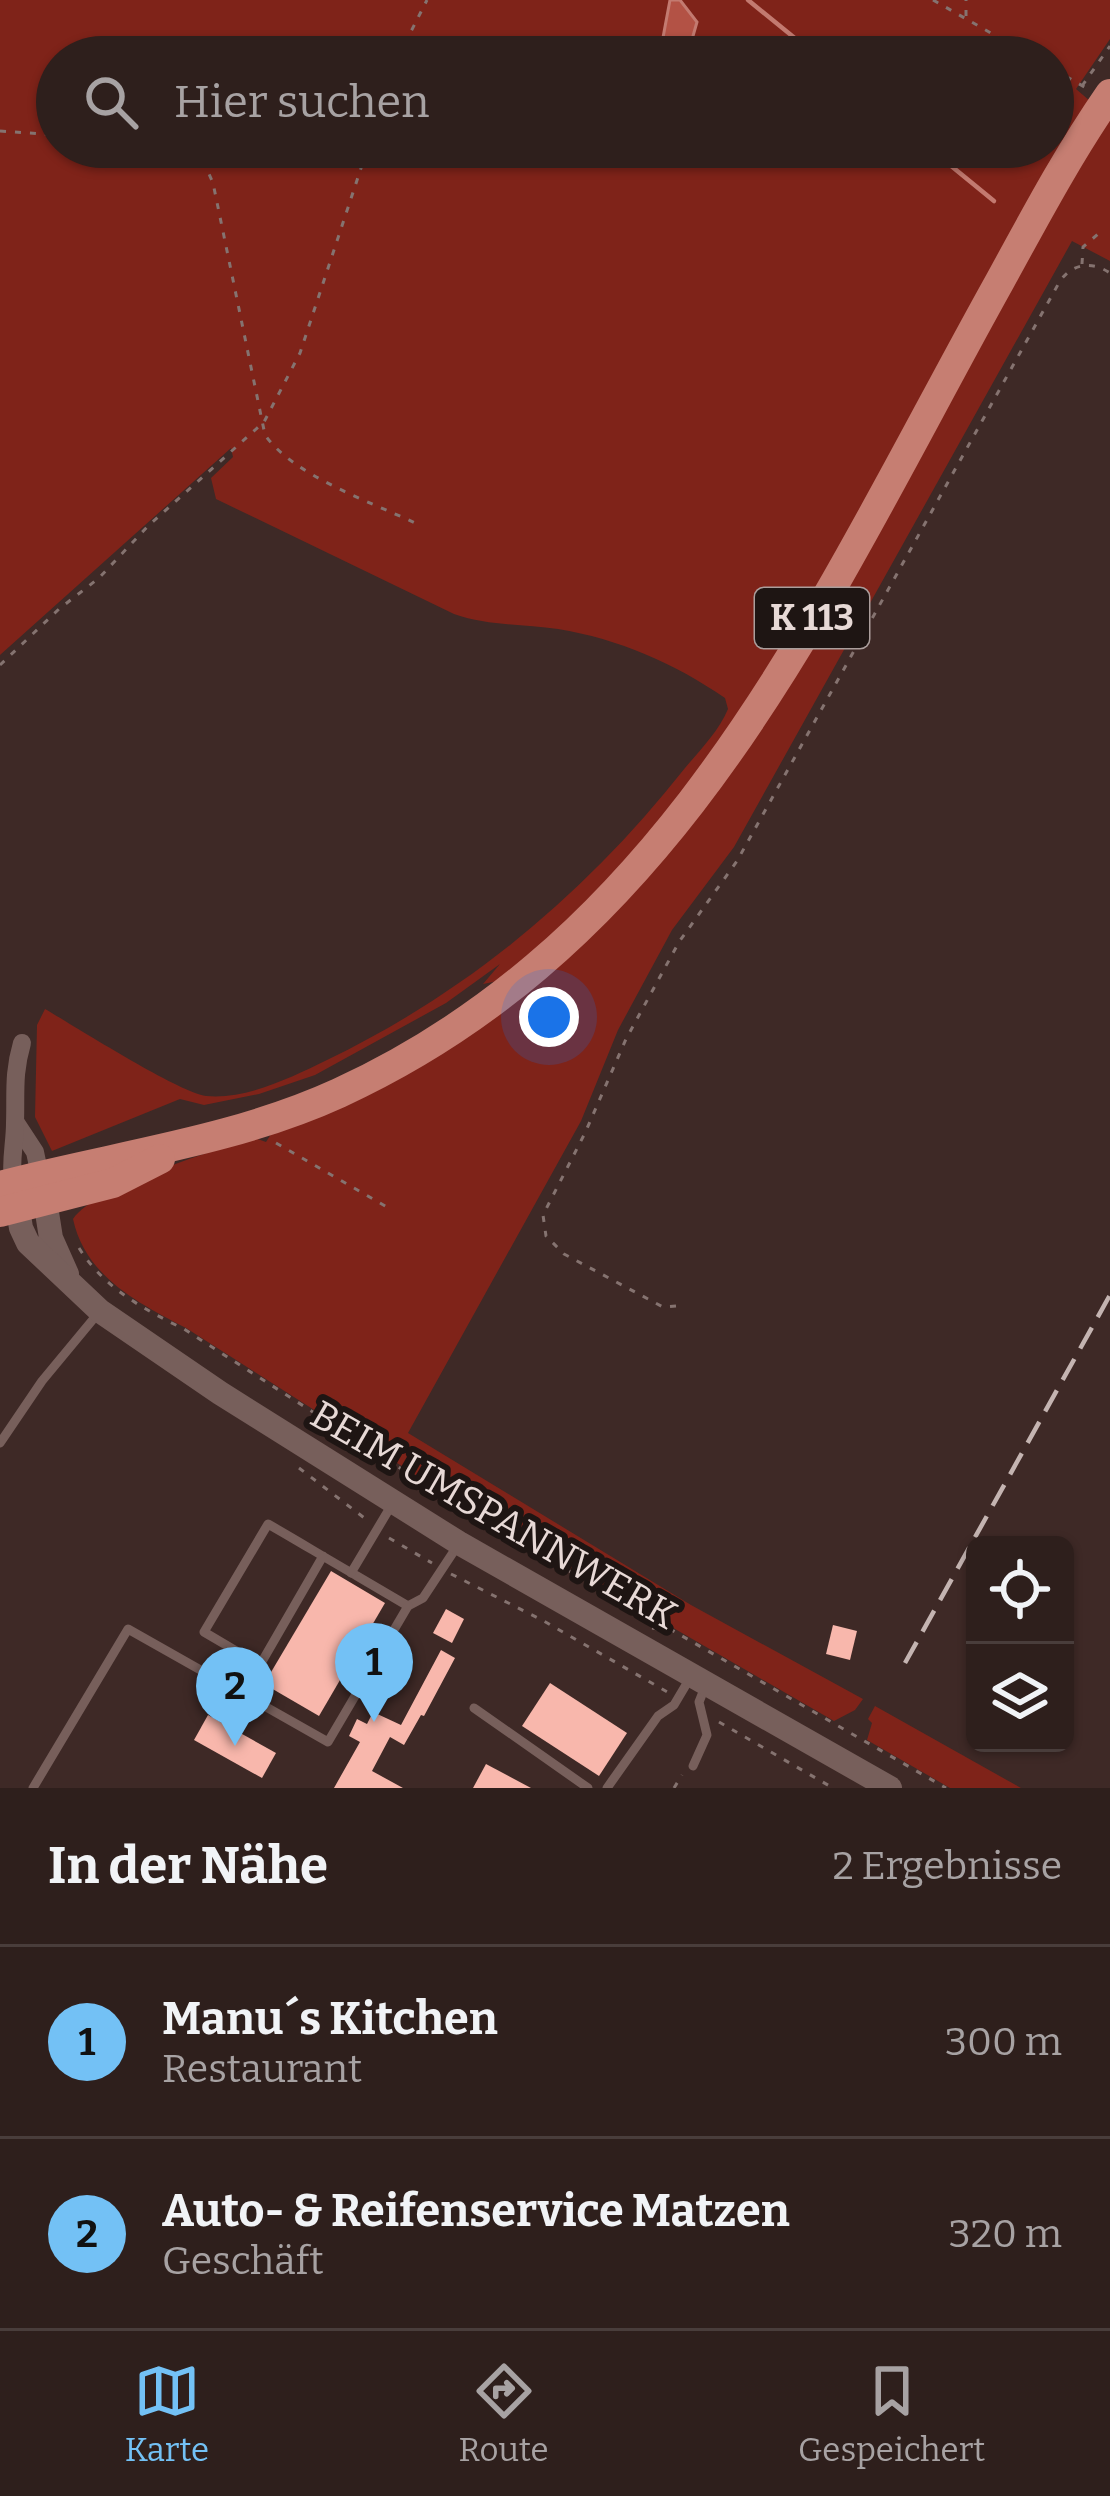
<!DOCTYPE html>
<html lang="de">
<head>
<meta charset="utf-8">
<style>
	body { margin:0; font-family:Bitter,serif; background:#362725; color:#f1f3f6 }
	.controls { position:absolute; right:36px; bottom:36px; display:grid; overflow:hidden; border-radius:18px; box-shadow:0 3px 9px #0004 }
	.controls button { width:108px; height:108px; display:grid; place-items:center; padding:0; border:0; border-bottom:3px solid #493d3b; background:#2e1f1c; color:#f1f3f6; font:60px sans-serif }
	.you { position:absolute; left:549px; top:1017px; width:42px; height:42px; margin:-30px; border:9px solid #fff; border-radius:50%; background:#1a73e8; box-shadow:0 0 0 18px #1a73e833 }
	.badge { display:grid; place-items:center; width:78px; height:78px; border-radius:50%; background:#73c1f5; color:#111; font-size:39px; font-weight:700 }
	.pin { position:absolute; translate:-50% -99px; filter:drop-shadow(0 3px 6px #0008) }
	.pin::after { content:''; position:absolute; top:63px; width:42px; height:36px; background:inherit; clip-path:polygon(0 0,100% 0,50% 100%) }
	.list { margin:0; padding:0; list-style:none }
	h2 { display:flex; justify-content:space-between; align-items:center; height:156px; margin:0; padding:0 48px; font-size:51px }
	h2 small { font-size:39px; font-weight:400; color:#a7a2a3 }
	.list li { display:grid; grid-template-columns:78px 1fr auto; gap:36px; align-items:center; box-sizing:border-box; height:192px; padding:0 48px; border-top:3px solid #493d3b }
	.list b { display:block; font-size:45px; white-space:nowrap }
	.list p { margin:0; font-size:39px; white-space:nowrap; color:#a7a2a3 }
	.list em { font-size:39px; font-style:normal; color:#a7a2a3 }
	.icon { flex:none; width:66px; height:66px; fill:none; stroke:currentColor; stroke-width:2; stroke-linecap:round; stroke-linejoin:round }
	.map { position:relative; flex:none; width:1110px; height:1788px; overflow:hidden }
	.search { position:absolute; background:#2e1f1c; box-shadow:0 3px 9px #0004; left:36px; right:36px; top:36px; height:132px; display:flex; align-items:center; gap:30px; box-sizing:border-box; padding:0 42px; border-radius:66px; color:#a7a2a3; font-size:45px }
	.sheet { height:540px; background:#2e1f1c }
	nav { display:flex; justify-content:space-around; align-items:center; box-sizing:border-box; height:168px; border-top:3px solid #493d3b; background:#2e1f1c; font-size:33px; color:#a7a2a3 }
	nav a { display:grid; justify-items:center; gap:6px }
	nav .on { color:#73c1f5 }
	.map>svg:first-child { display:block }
</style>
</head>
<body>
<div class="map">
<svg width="1110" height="1788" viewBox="0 0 1110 1788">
	<rect width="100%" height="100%" fill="#3e2926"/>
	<g fill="#7f2319" fill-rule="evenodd">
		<path d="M0 0H1110V39L1076 89 1090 101 815 595 733 734 585 908 498 981 483 984 500 964 446 1003 315 1075 259 1094 204 1105 180 1099 52 1151 35 1117 37 1025 45 1009C76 1027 178 1092 206 1096 246 1100 292 1077 327 1060 470 991 587 892 685 768 700 750 719 731 728 709L725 698C674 663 619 639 558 629 523 624 488 626 454 614L216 499 211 478 233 457 231 448 0 655ZM57 57H1053V147H57Z"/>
		<path d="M1110 116V261L1072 241 734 847 672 930 618 1030 581 1121 408 1433 691 1605 863 1699 855 1710 834 1721 480 1516 186 1328C138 1303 85 1276 73 1219 97 1185 208 1154 252 1137L266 1142 275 1128 307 1115 641 881Z"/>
		<path d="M875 1706 1021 1788H950L867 1740 872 1723 868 1719Z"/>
	</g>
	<path fill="#b35245" stroke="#c37a70" stroke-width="3" d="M670 0H680L697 22 689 50 678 56 662 43Z"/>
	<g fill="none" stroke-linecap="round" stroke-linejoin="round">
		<g stroke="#c37a70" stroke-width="4.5">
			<path d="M748 0 818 57"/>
			<path d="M928 147 994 201"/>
		</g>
	</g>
	<g fill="#f8b7ac">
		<path d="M331 1571 385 1603 319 1716 264 1684Z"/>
		<path d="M446 1609 464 1619 452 1643 433 1633Z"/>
		<path d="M833 1625 857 1631 850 1660 826 1654Z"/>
		<path d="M441 1650 455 1658 424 1716 421 1715 404 1745 390 1737 372 1771 403 1788H334L360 1742 349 1736 357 1719 367 1724 373 1712 401 1725Z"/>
		<path d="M550 1683 627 1733 599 1776 522 1726Z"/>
		<path d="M208 1715 276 1753 262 1778 194 1740Z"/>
		<path d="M486 1764 531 1788H473Z"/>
	</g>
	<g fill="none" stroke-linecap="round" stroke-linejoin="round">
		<g stroke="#857370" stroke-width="3" stroke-dasharray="6 9" stroke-linecap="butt">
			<path d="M933 0 1033 57"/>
			<path d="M966 16V0"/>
			<path d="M398 57 427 0"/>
			<path d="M1053 69 1088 89"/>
			<path d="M1082 86 1110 46"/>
			<path d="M0 131 57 135"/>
			<path d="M197 147 213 183 265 435C294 476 369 501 415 523"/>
			<path d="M1082 264 1083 247 1098 234"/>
			<path d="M0 665 59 609 99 578 148 526 264 422 300 353 368 147"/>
			<path d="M276 1143 387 1207"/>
			<path d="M79 1248C104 1288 143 1309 184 1329L479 1519 946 1788"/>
			<path d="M676 1306 663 1307 564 1254 546 1236 543 1215 585 1133 626 1039 679 942 737 861 1060 281C1073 263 1092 261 1110 273"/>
			<path d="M299 1468 367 1520"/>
			<path d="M389 1538 432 1563"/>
			<path d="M451 1574 542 1620 669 1693"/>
			<path d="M652 1628 671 1631"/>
			<path d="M719 1722 833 1788"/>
			<path d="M674 1788 682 1775"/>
		</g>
		<g stroke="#775f5b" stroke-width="9">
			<path d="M0 1443 42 1381 100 1311"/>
			<path d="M323 1556 260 1665 204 1632 268 1524C298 1541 327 1559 357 1576L408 1606 423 1598 456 1548"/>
			<path d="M351 1573 391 1506"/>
			<path d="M474 1708 588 1788"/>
			<path d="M693 1766 707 1735 699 1702 705 1687"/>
			<path d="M33 1788 128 1629 328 1742 408 1606"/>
			<path d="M607 1788 658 1716 674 1705 690 1678"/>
		</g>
		<g stroke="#775f5b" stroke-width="18">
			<path d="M16 1123 35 1152 40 1176"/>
			<path d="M13 1183C10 1161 15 1144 15 1123 16 1092 13 1074 22 1043"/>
		</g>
		<g stroke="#775f5b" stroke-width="24">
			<path d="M43 1187 51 1238 67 1274"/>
			<path d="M15 1191 21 1228 28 1243 100 1311 220 1393 459 1543 890 1788"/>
		</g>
		<g stroke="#c67e72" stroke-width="30">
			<path d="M0 1186C113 1156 232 1142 339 1093 684 934 826 593 1000 281 1035 217 1069 153 1110 94"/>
			<path d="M0 1212 113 1183 160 1159"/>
		</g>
		<path stroke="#c4b4b1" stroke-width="4.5" stroke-dasharray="24 12" stroke-linecap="butt" d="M905 1663 1110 1295"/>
	</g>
	<g text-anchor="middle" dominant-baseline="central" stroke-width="12" stroke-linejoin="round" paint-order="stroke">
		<rect fill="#1e1513" stroke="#ab9e9c" stroke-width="3" x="755" y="588" width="114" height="60" rx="9"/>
		<g font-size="36" font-weight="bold" fill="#e7d9d6">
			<text x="812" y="618">K 113</text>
		</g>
		<g font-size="39" fill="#e7d9d6" stroke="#1e1513">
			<text transform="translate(494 1515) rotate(30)">BEIM UMSPANNWERK</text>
		</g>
	</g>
</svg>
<div class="controls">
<button><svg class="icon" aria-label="locate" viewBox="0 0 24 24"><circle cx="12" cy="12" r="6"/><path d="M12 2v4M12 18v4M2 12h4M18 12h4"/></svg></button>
<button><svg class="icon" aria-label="layers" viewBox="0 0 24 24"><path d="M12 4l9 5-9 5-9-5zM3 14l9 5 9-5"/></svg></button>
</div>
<div class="you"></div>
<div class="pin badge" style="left:374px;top:1722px">1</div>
<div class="pin badge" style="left:235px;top:1746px">2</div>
<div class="search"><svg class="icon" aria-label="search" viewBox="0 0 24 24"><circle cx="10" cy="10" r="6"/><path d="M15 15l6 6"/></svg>Hier suchen</div>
</div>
<section class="sheet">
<h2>In der Nähe<small>2 Ergebnisse</small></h2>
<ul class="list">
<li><span class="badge">1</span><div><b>Manu´s Kitchen</b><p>Restaurant</p></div><em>300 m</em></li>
<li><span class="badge">2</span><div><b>Auto- &amp; Reifenservice Matzen</b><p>Geschäft</p></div><em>320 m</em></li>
</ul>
</section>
<nav>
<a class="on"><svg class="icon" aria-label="map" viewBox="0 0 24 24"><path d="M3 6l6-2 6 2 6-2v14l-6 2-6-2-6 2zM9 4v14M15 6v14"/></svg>Karte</a>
<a><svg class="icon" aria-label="directions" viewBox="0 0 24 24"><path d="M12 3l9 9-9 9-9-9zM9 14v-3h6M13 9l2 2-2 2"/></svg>Route</a>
<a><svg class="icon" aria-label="saved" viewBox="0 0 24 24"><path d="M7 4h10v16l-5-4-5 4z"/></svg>Gespeichert</a>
</nav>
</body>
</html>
